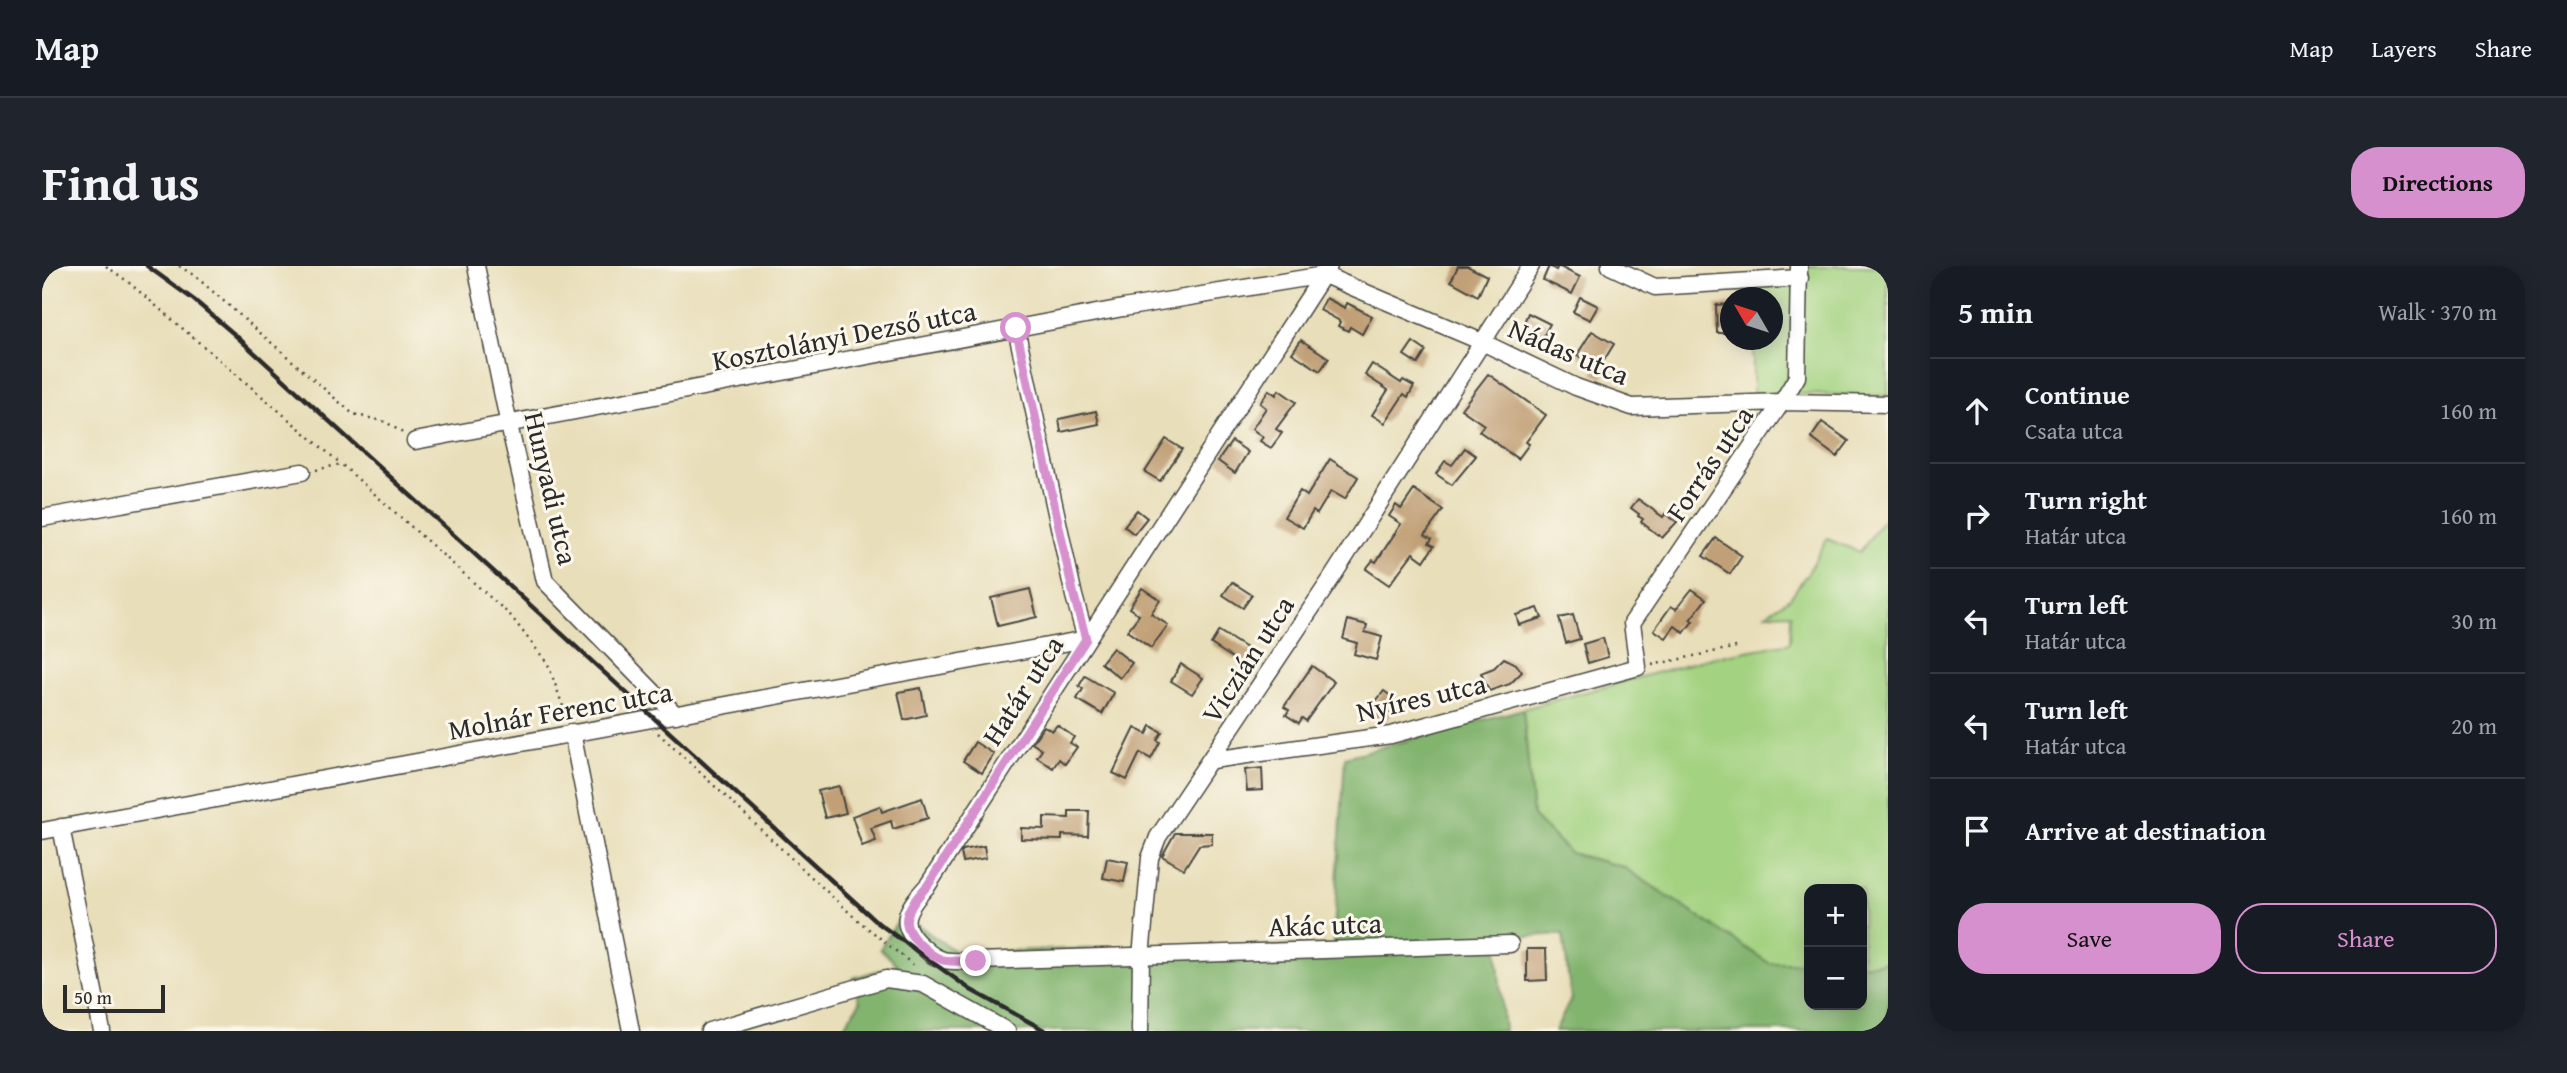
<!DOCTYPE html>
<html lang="en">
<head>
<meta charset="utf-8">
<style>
	body { margin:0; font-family:"Gentium Book Plus",serif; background:#20242c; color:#f1f3f6 }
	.controls { position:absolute; right:21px; bottom:21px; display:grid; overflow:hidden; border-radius:14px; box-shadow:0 4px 18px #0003 }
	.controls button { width:63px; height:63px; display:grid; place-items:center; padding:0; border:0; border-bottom:2px solid #363941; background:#171b24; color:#f1f3f6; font:35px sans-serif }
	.compass { position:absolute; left:1678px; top:21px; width:63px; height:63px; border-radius:50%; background:#171b24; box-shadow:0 4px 18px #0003; rotate:309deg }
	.scale { position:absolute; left:21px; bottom:18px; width:102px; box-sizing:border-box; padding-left:7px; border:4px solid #2b2b2b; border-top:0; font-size:19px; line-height:24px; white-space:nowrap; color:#2b2b2b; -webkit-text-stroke:5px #fbf7ec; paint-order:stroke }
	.stop { position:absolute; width:21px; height:21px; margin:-16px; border:5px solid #d690ce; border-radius:50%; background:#fff }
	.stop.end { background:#d690ce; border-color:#fff; box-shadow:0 2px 7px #0008 }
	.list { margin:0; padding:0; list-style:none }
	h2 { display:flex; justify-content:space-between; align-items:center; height:91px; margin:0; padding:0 28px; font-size:30px }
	h2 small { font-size:23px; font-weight:400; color:#9ea1a6 }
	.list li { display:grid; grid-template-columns:46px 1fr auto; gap:21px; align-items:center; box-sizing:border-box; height:105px; padding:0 28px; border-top:2px solid #363941 }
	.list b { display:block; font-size:26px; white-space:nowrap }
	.list p { margin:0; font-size:23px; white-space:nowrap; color:#9ea1a6 }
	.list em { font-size:23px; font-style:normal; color:#9ea1a6 }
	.actions { display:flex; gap:14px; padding:21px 28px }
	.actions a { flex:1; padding:16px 0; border:2px solid #d690ce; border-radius:28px; text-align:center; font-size:24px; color:#d690ce }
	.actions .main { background:#d690ce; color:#111 }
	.icon { flex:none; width:38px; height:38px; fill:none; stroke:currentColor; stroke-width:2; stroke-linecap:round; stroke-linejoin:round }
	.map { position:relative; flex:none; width:1846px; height:765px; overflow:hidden; border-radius:28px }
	header { display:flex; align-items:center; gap:42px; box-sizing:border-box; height:98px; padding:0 35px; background:#171b24; border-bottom:2px solid #363941 }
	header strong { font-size:33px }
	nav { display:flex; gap:38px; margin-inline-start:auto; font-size:24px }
	.intro { display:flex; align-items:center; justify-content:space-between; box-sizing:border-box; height:168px; padding:0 42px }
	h1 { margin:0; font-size:49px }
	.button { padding:18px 32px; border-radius:28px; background:#d690ce; color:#111; font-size:24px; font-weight:700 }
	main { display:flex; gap:42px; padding:0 42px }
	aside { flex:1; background:#171b24; border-radius:28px; box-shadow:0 4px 18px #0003 }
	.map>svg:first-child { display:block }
</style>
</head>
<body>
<header>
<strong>Map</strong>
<nav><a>Map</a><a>Layers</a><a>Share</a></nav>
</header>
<div class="intro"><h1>Find us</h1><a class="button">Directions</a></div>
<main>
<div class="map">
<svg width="1846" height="765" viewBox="0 0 1846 765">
	<rect width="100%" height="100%" fill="#fbf7ec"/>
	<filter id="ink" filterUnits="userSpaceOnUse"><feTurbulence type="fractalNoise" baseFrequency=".0143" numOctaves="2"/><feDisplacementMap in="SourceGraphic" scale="14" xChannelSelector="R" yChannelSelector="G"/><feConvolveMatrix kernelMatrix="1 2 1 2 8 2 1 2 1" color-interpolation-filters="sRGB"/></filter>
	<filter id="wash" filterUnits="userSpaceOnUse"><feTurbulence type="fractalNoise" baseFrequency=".00686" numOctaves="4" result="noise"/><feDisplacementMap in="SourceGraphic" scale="28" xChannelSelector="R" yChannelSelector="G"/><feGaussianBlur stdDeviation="1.57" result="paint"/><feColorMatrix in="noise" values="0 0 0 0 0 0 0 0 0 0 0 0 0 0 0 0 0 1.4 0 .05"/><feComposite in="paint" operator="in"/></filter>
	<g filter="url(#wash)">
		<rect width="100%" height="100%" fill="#e8deb9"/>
		<g fill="#a3d280" stroke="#677e56" stroke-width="2">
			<path d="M1754 0H1846V130L1711 127V74H1730V32L1712 31V20L1753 19Z"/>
			<path d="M1846 247V696L1820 699V623H1767V697H1727L1581 601 1528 587 1491 551 1481 443 1668 392 1748 377 1749 347 1724 348 1748 332 1767 305 1785 273 1818 286Z"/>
		</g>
		<path fill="#82b46e" stroke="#56704c" stroke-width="2" d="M1481 443 1491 550 1528 587 1581 601 1727 697H1767V739H1820V699L1846 696V765H1513L1529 733 1521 668 1454 672 1462 765H799L818 736 811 712 856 699 838 683 860 648 914 686 1116 681 1291 680 1303 491Z"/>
		<g id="blocks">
			<g fill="#c1a077">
				<path d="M1416 0H1425L1445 10 1436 30 1409 15Z"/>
				<path d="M1507 0 1514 4 1516 0 1538 11 1530 28 1501 14Z"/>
				<path d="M1538 31 1556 40 1548 54 1531 46Z"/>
				<path d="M1284 32 1303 42 1305 37 1330 50 1320 68 1308 61 1306 65 1296 60 1298 56 1296 54 1278 44Z"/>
				<path d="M1689 38V67H1675L1674 39Z"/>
				<path d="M1486 47 1508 58 1500 73 1479 63Z"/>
				<path d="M1550 65 1572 78 1559 99 1565 102 1561 112 1550 108 1554 100 1535 89Z"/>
				<path d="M1259 74 1287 92 1278 105 1250 87Z"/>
				<path d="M1371 76 1384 85 1376 98 1362 89Z"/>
				<path d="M1330 98 1359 117 1361 114 1372 120 1366 131 1362 128 1343 157 1330 149 1346 124 1323 109Z"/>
				<path d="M1446 108 1504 149 1484 176 1487 178 1476 193 1437 165 1442 159 1419 143Z"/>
				<path d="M1227 124 1234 129 1237 124 1254 136 1234 163 1240 167 1229 182 1218 175 1221 171 1210 163 1224 142 1218 137Z"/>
				<path d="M1054 145 1057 158 1019 166 1017 153Z"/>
				<path d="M1780 156 1807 175 1795 191 1769 172Z"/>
				<path d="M1124 173 1140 183 1118 215 1103 206Z"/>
				<path d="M1190 175 1206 186 1193 207 1176 195Z"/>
				<path d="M1423 182 1434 190 1410 219 1394 208 1403 195 1410 199Z"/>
				<path d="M1288 193 1316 211 1303 233 1289 225 1275 248 1271 245 1261 262 1242 251 1258 225 1265 230Z"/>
				<path d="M1372 224 1401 244 1383 269 1390 273 1387 277 1392 280 1382 295 1371 287 1347 319 1324 303 1331 294 1334 296 1359 258 1347 250 1354 239 1359 243Z"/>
				<path d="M1596 233 1621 251 1623 248 1635 256 1620 272 1599 256 1601 253 1596 250 1597 248 1589 242Z"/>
				<path d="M1095 244 1105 252 1092 268 1082 260Z"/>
				<path d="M1674 272 1700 290 1688 308 1661 290Z"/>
				<path d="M1190 316 1210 329 1201 342 1181 329Z"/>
				<path d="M1100 322 1118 334 1109 348 1126 359 1109 382 1085 365 1097 349 1087 342Z"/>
				<path d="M988 323 995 351 956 360 949 332Z"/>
				<path d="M1650 323 1664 333 1648 354 1651 355 1642 367 1633 360 1624 372 1612 364 1629 340 1634 343Z"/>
				<path d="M1496 342 1500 352 1477 359 1474 349Z"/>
				<path d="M1531 349 1538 373 1524 377 1517 352Z"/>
				<path d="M1306 354 1325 359 1323 366 1340 371 1334 394 1312 388 1315 377 1301 373Z"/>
				<path d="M1177 365 1215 389 1206 402 1169 378Z"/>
				<path d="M1561 372 1566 391 1546 397 1541 378Z"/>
				<path d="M1071 382 1090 397 1078 412 1059 397Z"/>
				<path d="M1462 392 1474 398 1480 406 1468 418 1447 425 1439 407 1452 402Z"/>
				<path d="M1139 398 1161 412 1150 428 1129 415Z"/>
				<path d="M1270 400 1292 416 1264 455 1260 452 1257 457 1244 449 1247 444 1242 441Z"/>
				<path d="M1043 410 1072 427 1060 448 1035 433 1041 423 1037 420Z"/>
				<path d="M879 422 884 449 862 454 856 426Z"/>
				<path d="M1342 425 1357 436 1340 459 1324 448Z"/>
				<path d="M1015 459 1032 471 1028 477 1035 481 1023 498 1017 493 1011 502 995 491 1000 484 990 477 1002 460 1010 465Z"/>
				<path d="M1109 460 1120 466 1115 474 1118 476 1109 493 1098 487 1085 514 1071 507 1093 462 1105 468Z"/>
				<path d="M933 476 952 488 940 507 921 495Z"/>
				<path d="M1220 502 1221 524 1205 525 1203 504Z"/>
				<path d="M797 520 804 547 783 552 776 525Z"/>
				<path d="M880 532 886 552 851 563 849 555 829 562 834 575 820 580 810 550 838 540 840 546Z"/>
				<path d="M1027 545H1047L1046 570 1020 569V574L979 573V562L1002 563V551L1027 552Z"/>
				<path d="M1133 567H1170V578L1157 579 1142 603 1120 590Z"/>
				<path d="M942 580 944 592 921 596 919 587 921 584Z"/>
				<path d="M1065 592 1086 596 1082 616 1061 612Z"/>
				<path d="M1485 683H1504L1505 714 1485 715Z"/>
			</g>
		</g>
	</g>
	<g filter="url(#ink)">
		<use href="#blocks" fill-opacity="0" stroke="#474640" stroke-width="2"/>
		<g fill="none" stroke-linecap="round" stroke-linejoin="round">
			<defs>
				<g id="minor">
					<path d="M434 0 467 159 503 315 634 449"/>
					<path d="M1287 0 886 619C864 643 853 659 882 682 887 687 894 692 901 694 911 696 923 695 934 695L1468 678"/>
					<path d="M1568 0 1613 21 1758 12"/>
					<path d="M1282 9 1440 76 1534 121 1590 141 1740 136 1846 138"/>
					<path d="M373 175 1081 42 1282 9"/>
					<path d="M0 252 260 206"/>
					<path d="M530 466 589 765"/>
					<path d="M1170 494 1349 469 1596 401 1590 357 1740 136 1755 111 1757 0"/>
					<path d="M19 561 60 765"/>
					<path d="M0 565 1044 373 1032 330 974 62"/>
					<path d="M667 765 844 713 881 718 965 765"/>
					<path d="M1098 765 1099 691 1108 592 1116 571 1289 313 1489 0"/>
				</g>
			</defs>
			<use href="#minor" stroke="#474640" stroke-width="19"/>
			<g stroke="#474640" stroke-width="2.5" stroke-dasharray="2 5" stroke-linecap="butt">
				<path d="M64 0 85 15 299 198"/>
				<path d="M137 0 153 10 311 148 344 156 362 168"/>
				<path d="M274 204 299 198 468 349 506 398 525 452"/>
				<path d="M1610 399 1699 380"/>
				<path d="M616 467 812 651 875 702"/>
			</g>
			<use href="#minor" stroke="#fff" stroke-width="16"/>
			<path stroke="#2b2b2b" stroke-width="4.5" d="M105 0 152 34 192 68 836 657 929 724 1004 765"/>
		</g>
	</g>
	<g fill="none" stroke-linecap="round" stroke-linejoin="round" filter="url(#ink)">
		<path stroke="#d690ce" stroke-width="9" d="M934 695C923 695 911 696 901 694 894 692 887 687 882 682 853 659 864 643 886 619L1044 373 1032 330 974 62"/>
	</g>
	<g text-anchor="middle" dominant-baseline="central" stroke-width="6" stroke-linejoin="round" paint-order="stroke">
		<g font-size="28" fill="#2b2b2b" stroke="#fbf7ec">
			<text transform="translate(802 69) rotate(-11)">Kosztolányi Dezső utca</text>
			<text transform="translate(1527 85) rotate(23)">Nádas utca</text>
			<text transform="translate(1667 197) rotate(-56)">Forrás utca</text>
			<text transform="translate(510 222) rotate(77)">Hunyadi utca</text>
			<text transform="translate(1205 393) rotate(-57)">Viczián utca</text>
			<text transform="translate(980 424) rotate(-57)">Határ utca</text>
			<text transform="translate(1379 431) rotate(-13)">Nyíres utca</text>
			<text transform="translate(518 444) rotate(-10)">Molnár Ferenc utca</text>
			<text transform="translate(1283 658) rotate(-2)">Akác utca</text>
		</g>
	</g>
</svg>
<div class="controls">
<button>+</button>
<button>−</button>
</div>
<svg class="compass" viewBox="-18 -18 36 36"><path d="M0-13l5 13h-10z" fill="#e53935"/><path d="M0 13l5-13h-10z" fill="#9ea1a6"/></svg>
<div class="scale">50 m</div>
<div class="stop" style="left:974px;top:62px"></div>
<div class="stop end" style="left:934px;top:695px"></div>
</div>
<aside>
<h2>5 min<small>Walk · 370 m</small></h2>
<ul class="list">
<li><svg class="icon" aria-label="ahead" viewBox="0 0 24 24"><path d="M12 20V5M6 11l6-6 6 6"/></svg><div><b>Continue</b><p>Csata utca</p></div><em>160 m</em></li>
<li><svg class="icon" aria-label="right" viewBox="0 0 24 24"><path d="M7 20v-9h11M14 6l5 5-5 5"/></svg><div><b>Turn right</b><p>Határ utca</p></div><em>160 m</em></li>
<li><svg class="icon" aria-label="left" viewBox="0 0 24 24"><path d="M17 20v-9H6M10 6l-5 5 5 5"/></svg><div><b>Turn left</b><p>Határ utca</p></div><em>30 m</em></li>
<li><svg class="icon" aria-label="left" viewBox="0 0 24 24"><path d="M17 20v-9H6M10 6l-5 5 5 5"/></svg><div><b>Turn left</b><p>Határ utca</p></div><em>20 m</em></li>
<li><svg class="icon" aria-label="arrive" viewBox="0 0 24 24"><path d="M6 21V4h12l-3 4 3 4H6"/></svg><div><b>Arrive at destination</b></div></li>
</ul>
<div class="actions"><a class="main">Save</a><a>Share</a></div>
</aside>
</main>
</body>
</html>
